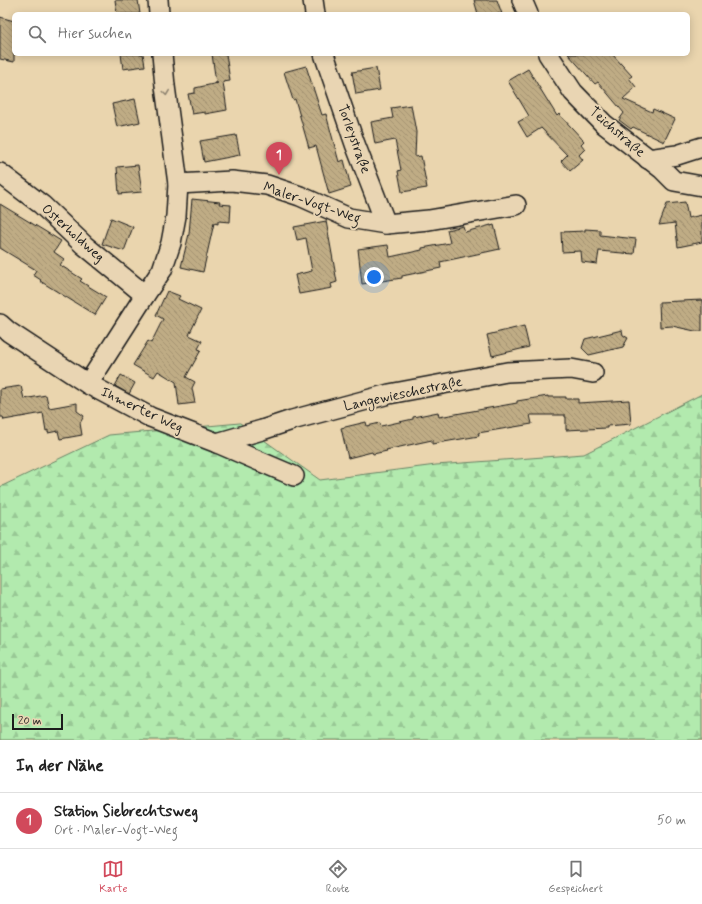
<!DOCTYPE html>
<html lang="de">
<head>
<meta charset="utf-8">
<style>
	body { margin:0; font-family:Mynerve,sans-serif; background:#f2f2f2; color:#222 }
	.scale { position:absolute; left:12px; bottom:10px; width:51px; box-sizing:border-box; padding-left:4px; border:2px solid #1c1c1c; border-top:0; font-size:11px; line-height:14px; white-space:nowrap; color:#1c1c1c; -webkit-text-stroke:3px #e9d5b3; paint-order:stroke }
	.you { position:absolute; left:374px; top:277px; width:14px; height:14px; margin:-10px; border:3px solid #fff; border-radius:50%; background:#1a73e8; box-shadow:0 0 0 6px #1a73e833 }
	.badge { display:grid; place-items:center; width:26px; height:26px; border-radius:50%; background:#d1495b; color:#fff; font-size:13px; font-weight:700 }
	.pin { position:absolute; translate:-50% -33px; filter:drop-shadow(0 1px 2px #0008) }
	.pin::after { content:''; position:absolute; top:21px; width:14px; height:12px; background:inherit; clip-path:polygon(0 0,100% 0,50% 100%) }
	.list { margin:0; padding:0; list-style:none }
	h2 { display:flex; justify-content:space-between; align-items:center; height:52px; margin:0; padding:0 16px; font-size:17px }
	h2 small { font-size:13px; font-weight:400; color:#767676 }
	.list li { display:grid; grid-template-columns:26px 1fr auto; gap:12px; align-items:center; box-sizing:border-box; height:56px; padding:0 16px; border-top:1px solid #e0e0e0 }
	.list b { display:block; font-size:15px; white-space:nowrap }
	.list p { margin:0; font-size:13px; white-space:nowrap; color:#767676 }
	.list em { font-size:13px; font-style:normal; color:#767676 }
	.icon { flex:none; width:22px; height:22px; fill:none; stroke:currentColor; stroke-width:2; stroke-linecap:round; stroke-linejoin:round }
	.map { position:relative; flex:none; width:702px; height:740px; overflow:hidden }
	.search { position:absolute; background:#fff; box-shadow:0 2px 10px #0003; left:12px; right:12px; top:12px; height:44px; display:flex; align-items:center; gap:10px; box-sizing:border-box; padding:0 14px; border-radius:6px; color:#767676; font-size:15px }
	.sheet { height:108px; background:#fff }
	nav { display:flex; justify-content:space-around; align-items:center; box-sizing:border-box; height:56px; border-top:1px solid #e0e0e0; background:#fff; font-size:11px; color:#767676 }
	nav a { display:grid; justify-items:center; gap:2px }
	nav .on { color:#d1495b }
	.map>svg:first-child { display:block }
</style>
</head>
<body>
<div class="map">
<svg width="702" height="740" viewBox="0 0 702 740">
	<defs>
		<pattern id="forest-firs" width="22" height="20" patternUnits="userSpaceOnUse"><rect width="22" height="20" fill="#b2eaae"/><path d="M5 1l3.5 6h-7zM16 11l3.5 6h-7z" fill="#98c895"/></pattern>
		<pattern id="building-back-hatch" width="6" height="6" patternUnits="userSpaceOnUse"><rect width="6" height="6" fill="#bfac85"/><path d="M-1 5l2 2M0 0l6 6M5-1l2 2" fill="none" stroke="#a49372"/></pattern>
	</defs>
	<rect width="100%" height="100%" fill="#ead5ae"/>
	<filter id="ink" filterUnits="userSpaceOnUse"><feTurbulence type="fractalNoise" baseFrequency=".025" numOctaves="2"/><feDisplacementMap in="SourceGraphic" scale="8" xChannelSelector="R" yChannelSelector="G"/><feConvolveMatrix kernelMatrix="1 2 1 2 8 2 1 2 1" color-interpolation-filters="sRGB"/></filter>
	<g filter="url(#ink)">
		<path fill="url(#forest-firs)" stroke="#678365" d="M702 394V740H0V487L109 435 240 423 320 480 436 465 584 454Z"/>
		<g fill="url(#building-back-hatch)" stroke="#1c1c1c">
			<path d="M115 0H138L140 14H117Z"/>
			<path d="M474 0H497L502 14H478Z"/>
			<path d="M0 17 14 21V62L0 59Z"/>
			<path d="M121 54H143L145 66 123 69Z"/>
			<path d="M212 54H226L230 81 223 82 227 110 205 114V112L192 114 188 94 195 93V88L218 83H216Z"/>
			<path d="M568 54H612L632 76 629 78 636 87 623 99 652 112 653 109 675 119 664 142 633 127 631 129 619 120 624 113 598 82 595 84Z"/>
			<path d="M306 66 322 115 326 114 339 162 344 160 351 187 329 194 316 146 309 148 295 99 293 100 284 72Z"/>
			<path d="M376 68 380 90 356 94 352 72Z"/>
			<path d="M528 69 557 116 559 114 584 141 581 144 585 149 579 155 583 160 570 171 561 161 567 155 541 128 527 137 518 122 529 116 508 81Z"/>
			<path d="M135 99 140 122 117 127 112 104Z"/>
			<path d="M411 105 416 132 415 157 421 156 427 188 402 192 398 171 401 170 395 140 375 144 371 122 393 118 391 108Z"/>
			<path d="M236 135 240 155 204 162 200 141Z"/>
			<path d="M138 165 142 192 119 194 117 167Z"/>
			<path d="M192 199 220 202 219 204 231 205 230 222 218 221V224L214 223 203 272 181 267 189 234Z"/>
			<path d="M685 202 688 218 702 215V242L678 247 675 223 659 225 667 204Z"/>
			<path d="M0 204 61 241 54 252 64 259 60 265 82 279 80 281 106 297 95 315 40 281 41 280 33 275 36 270 0 248Z"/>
			<path d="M111 218 133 227 124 251 102 244Z"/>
			<path d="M326 221 337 282 331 284 332 288 299 294 295 275 312 271 306 238 297 240 294 227Z"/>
			<path d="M491 225V226L494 225 500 249 440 262 441 268 402 276V278L362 284 358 249 388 245 390 257 422 250V248L450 243 447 230 463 226 465 232Z"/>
			<path d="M585 229 600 230V235L636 239 634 254 599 251 597 264 582 262 581 251 562 252 561 232 585 231Z"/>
			<path d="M167 291 180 296 178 299 201 310 189 335 202 341 198 349 201 350 186 377 195 382 192 388 195 403 179 405 176 382 158 371 154 377 133 365 148 341 151 343 163 319 156 315Z"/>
			<path d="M702 300V331H695L672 326 660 327 659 302Z"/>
			<path d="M524 326 529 347 492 356 487 335Z"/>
			<path d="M622 330 623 335 628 338 623 347 589 355 582 348 585 339Z"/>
			<path d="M121 375 135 383 129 394 115 386Z"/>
			<path d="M21 386 24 399 46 395 49 408 77 403V411L84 416 80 423 82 435 60 439 58 431 48 433V430L46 431 43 413 4 420 3 417H0V389Z"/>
			<path d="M548 396V397H566V399H578V403L629 400 631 424 607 426V428L566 430V417H565V415H530L532 424 478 433 479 436 432 444V440L386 450 387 451 373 454 372 452 348 458 341 428 366 422 367 426 380 423 381 426 413 419V417L438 412 439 417 517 403V401Z"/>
		</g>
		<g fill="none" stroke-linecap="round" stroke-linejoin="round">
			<defs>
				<g id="minor">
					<path d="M158 0 159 14"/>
					<path d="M313 0 315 14"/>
					<path d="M522 0 528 14"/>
					<path d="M324 54 355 144 386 224"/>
					<path d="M548 54 573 92 604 124 662 169 674 181 702 186"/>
					<path d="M648 159 677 155 702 147"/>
					<path d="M0 173 42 205 84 245 145 295"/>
					<path d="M178 184 232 181 267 185 300 196 349 218 386 224 429 220 516 205"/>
					<path d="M0 324 9 332 88 384 150 417 217 443 294 476"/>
					<path d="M88 384 145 295 162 270 171 243 176 216 178 184 165 86 162 54"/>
					<path d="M217 443 262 430 292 420 389 394 507 372 571 369 593 373"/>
				</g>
			</defs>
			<use href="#minor" stroke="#1c1c1c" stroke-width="22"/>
			<use href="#minor" stroke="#e9d5b3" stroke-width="19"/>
		</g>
		<defs><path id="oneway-chevron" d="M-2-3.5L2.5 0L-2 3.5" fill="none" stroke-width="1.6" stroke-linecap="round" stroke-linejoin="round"/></defs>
		<use stroke="#8d826f" href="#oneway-chevron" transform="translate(166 93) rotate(82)"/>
	</g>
	<g text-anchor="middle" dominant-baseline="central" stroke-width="4" stroke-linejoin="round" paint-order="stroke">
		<g font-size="14" fill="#1c1c1c" stroke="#e9d5b3">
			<text transform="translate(617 132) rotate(41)">Teichstraße</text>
			<text transform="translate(354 139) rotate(70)">Torleystraße</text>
			<text transform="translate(312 203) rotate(19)">Maler-Vogt-Weg</text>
			<text transform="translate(73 233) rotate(42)">Osterholdweg</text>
			<text transform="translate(403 394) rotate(-12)">Langewieschestraße</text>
			<text transform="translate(142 410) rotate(25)">Ihmerter Weg</text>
		</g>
	</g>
</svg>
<div class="scale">20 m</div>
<div class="you"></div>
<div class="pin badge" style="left:279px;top:175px">1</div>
<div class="search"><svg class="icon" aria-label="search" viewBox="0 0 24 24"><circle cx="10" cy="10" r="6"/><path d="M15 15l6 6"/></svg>Hier suchen</div>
</div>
<section class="sheet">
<h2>In der Nähe<small></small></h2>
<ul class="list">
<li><span class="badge">1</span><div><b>Station Siebrechtsweg</b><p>Ort · Maler-Vogt-Weg</p></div><em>50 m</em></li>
</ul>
</section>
<nav>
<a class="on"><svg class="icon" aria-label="map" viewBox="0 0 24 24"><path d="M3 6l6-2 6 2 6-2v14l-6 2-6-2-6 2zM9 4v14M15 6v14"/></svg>Karte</a>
<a><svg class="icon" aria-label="directions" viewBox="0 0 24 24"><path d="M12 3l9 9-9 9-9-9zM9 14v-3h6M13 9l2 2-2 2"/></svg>Route</a>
<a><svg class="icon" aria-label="saved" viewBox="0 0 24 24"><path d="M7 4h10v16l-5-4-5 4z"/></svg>Gespeichert</a>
</nav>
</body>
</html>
